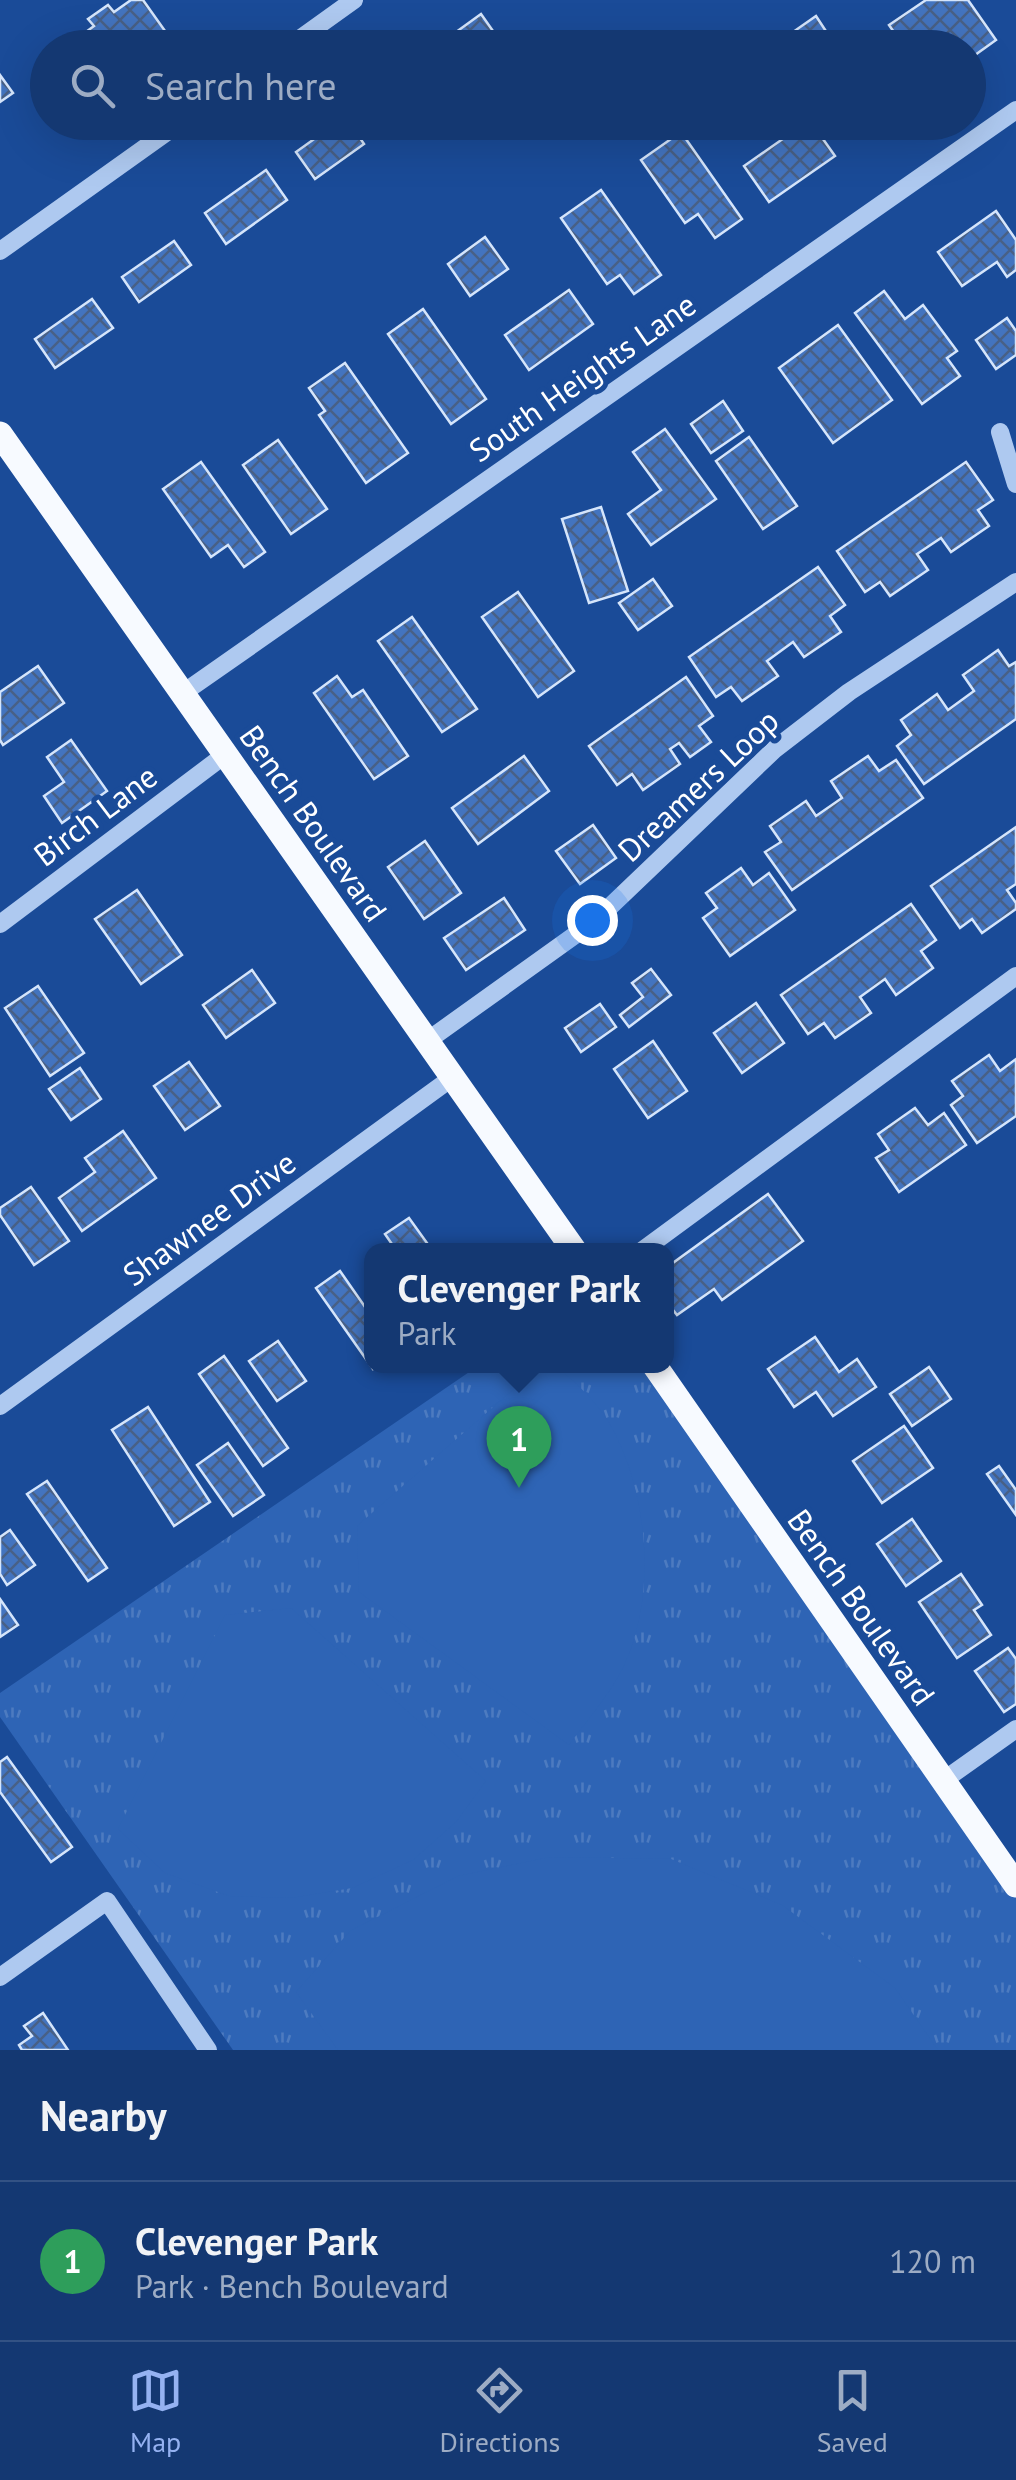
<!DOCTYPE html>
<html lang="en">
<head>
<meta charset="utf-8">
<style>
	body { margin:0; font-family:"PT Sans",sans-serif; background:#1d3f77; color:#f1f3f6 }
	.you { position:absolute; left:592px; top:920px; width:35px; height:35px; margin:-25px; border:8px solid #fff; border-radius:50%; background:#1a73e8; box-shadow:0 0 0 15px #1a73e833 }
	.badge { display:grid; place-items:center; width:65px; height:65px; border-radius:50%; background:#95b2f1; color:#fff; font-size:32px; font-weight:700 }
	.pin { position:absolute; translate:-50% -82px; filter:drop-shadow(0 2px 5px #0008) }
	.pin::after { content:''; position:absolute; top:52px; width:35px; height:30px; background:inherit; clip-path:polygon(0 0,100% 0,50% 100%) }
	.popup { position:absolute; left:364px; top:1243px; width:310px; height:130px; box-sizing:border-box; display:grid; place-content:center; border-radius:20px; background:#143872; filter:drop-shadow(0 2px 8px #0005); font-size:32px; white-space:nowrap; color:#9dacc4 }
	.popup b { font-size:38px; color:#f1f3f6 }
	.popup::after { content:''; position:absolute; left:50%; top:100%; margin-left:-20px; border:20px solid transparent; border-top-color:#143872 }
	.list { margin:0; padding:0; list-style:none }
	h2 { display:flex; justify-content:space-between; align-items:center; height:130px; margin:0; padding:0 40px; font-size:42px }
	h2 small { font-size:32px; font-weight:400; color:#9dacc4 }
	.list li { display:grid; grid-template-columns:65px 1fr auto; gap:30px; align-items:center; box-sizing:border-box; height:160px; padding:0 40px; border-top:2px solid #335284 }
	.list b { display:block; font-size:38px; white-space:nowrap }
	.list p { margin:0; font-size:32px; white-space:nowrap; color:#9dacc4 }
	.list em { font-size:32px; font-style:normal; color:#9dacc4 }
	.icon { flex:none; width:55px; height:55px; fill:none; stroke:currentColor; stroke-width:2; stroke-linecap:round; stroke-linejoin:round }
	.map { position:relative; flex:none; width:1016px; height:2050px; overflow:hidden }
	.search { position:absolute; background:#143872; box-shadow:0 10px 40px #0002; left:30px; right:30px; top:30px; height:110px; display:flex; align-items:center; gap:25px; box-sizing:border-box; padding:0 35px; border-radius:55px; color:#9dacc4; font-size:38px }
	.sheet { height:290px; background:#143872 }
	nav { display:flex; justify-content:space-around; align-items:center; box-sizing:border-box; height:140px; border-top:2px solid #335284; background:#143872; font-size:28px; color:#9dacc4 }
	nav a { display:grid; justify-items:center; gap:5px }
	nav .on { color:#95b2f1 }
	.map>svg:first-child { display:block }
</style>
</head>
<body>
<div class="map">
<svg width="1016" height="2050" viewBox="0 0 1016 2050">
	<defs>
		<pattern id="grass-tufts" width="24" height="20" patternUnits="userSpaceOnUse" patternTransform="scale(2.5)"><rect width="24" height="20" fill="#2e64b5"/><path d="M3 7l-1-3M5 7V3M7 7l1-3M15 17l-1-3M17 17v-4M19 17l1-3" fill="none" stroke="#4d7bc0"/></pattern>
		<pattern id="building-cross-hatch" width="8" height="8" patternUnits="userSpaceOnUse" patternTransform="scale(2.5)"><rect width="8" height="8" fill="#4374bf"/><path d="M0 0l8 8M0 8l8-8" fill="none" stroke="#486086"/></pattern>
	</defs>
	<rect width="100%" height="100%" fill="#1a4b98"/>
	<path fill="url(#grass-tufts)" d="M478 1366H655L1016 1885V2050H233L0 1717V1693Z"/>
	<g fill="#2e64b5">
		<path d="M540 1366H556C574 1381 595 1400 608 1421 650 1491 659 1605 618 1677 604 1701 585 1723 569 1745L359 1592 357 1526Z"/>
		<path d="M291 1608 486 1781 456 1822 413 1860 352 1888 291 1898 229 1896 165 1873 118 1829 225 1615Z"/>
		<path d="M550 1857 671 1859 782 1905 895 1988 938 2050H338L296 1992 350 1931 458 1876Z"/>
	</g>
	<g fill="url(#building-cross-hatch)" stroke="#d5e5fb" stroke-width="2.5">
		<path d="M131 0H143L170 38 156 48H74L71 43 94 26 88 19 108 5 114 12Z"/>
		<path d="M926 0H968L996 40 968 60V48H954L947 37 932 48H905L889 25Z"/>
		<path d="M481 14 500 41 491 48H434Z"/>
		<path d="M816 16 837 48H789L783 39Z"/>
		<path d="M0 75 13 93 0 102Z"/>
		<path d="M338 122H349L364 144 315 179 296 152Z"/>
		<path d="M435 122H458L459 124 443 135Z"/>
		<path d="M807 122H811L835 156 769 202 744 166Z"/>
		<path d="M681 132 742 219 715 238 698 214 685 223 641 160Z"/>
		<path d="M266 170 287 200 226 244 205 213Z"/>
		<path d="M601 190 661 275 634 294 620 275 607 284 561 218Z"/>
		<path d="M996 211 1016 240V270L1007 277 997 262 962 286 938 252Z"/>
		<path d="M485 237 508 269 470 296 448 264Z"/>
		<path d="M174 241 191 265 139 302 122 277Z"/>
		<path d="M569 290 593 324 529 370 505 335Z"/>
		<path d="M884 291 905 319 923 305 957 351 947 358 960 376 922 404 855 313Z"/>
		<path d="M92 299 113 328 55 368 35 339Z"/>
		<path d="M423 309 486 399 451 424 388 334Z"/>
		<path d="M1007 318 1016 331V355L996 369 976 340Z"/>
		<path d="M838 325 892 400 833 443 779 368Z"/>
		<path d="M345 363 408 453 366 483 319 415 325 411 309 388Z"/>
		<path d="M723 401 743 431 711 453 691 424Z"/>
		<path d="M665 429 716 499 651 545 628 514 661 490 633 452Z"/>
		<path d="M749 437 797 506 763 529 716 461Z"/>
		<path d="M278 440 327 509 291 534 243 465Z"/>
		<path d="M201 462 265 552 244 567 228 545 211 557 163 489Z"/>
		<path d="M966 462 993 500 978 510 989 526 951 552 941 538 917 554 928 570 890 596 880 582 865 592 837 551Z"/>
		<path d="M601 507 628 591 589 603 562 519Z"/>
		<path d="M818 567 845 605 830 616 841 632 804 657 793 642 767 661 778 676 742 701 731 687 716 697 689 657Z"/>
		<path d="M653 579 672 606 638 630 619 603Z"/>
		<path d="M518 592 574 671 538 697 482 617Z"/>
		<path d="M412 617 477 709 442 732 378 641Z"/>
		<path d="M998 650 1009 666 1016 662V719L924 784 897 746 911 735 901 720 937 694 948 710 974 691 963 675Z"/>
		<path d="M38 666 64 703 3 745 0 740V692Z"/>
		<path d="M337 676 352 697 363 690 408 756 374 779 314 693Z"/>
		<path d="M686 677 713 716 699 726 711 742 690 757 679 743 670 749 680 764 643 790 632 774 617 785 589 746Z"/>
		<path d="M71 740 107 791 62 823 44 796 64 782 47 757Z"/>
		<path d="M524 756 549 791 478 844 452 808Z"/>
		<path d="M868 756 879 771 896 760 923 798 792 890 765 852 781 842 770 826 806 801 816 816 842 798 831 781Z"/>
		<path d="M593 825 616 858 580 884 556 851Z"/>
		<path d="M1016 827V884L1007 890 1016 903V909L982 933 972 919 960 928 931 886Z"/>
		<path d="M425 841 461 893 424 919 388 867Z"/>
		<path d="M741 868 753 885 769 873 795 910 730 956 703 918 717 908 706 893Z"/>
		<path d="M137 890 182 955 141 984 95 919Z"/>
		<path d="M504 898 525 930 466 970 444 938Z"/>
		<path d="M911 904 936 940 921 951 933 968 896 995 885 979 860 997 871 1013 835 1038 824 1023 808 1034 781 995Z"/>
		<path d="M651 969 671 995 629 1027 620 1015 643 997 632 983Z"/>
		<path d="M252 970 275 1003 226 1038 203 1005Z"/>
		<path d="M38 986 84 1053 50 1076 5 1008Z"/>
		<path d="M756 1003 784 1043 742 1073 714 1033Z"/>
		<path d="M600 1004 616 1027 581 1052 565 1028Z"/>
		<path d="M653 1041 687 1091 648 1118 614 1069Z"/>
		<path d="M989 1055 1000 1071 1016 1059V1116L977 1143 951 1105 963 1096 952 1081Z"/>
		<path d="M189 1062 220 1106 185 1130 154 1086Z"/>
		<path d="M80 1068 101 1099 71 1120 49 1089Z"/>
		<path d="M915 1108 928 1125 944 1113 966 1145 899 1192 876 1158 889 1150 878 1134Z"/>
		<path d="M123 1131 156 1178 82 1231 59 1198 95 1172 85 1158Z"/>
		<path d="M31 1187 69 1241 34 1265 0 1215V1208Z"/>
		<path d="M768 1194 803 1241 722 1300 714 1289 677 1315 666 1301V1268Z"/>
		<path d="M409 1218 432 1250H396L385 1234Z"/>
		<path d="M340 1271 372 1317V1366H378L373 1369 316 1288Z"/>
		<path d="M815 1337 839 1372 857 1359 876 1387 833 1416 816 1392 794 1407 768 1369Z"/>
		<path d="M278 1341 306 1381 277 1401 249 1361Z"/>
		<path d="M224 1356 288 1448 263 1466 199 1374Z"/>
		<path d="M929 1367 951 1399 912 1426 890 1394Z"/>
		<path d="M148 1407 210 1502 174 1526 112 1430Z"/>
		<path d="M904 1426 933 1468 882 1503 853 1461Z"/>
		<path d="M228 1443 264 1495 233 1516 197 1465Z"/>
		<path d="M999 1466 1016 1490V1515L987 1474Z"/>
		<path d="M47 1481 107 1568 88 1581 27 1494Z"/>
		<path d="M912 1519 941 1561 906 1586 877 1544Z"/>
		<path d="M10 1530 35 1565 7 1585 0 1574V1537Z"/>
		<path d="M961 1574 982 1605 974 1610 991 1635 957 1658 919 1602Z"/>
		<path d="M0 1599 18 1625 0 1637Z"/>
		<path d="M1008 1648 1016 1659V1704L1004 1712 975 1671Z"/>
		<path d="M7 1757 72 1847 51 1862 0 1792V1762Z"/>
		<path d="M43 2013 68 2050H22L19 2045 32 2036 24 2026Z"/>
	</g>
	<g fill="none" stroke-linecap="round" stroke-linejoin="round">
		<g stroke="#aec9f0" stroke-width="18">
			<path d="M287 48 354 0"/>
			<path d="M0 251 181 122"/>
			<path d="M1000 432 1016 484"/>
			<path d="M183 693 1016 110"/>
			<path d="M0 924 226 754"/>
			<path d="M427 1041 596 920 775 749 849 692 1016 582"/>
			<path d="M643 1250 1016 976"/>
			<path d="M0 1406 453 1077"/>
			<path d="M944 1780 1016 1729"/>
			<path d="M0 1977 107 1901 208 2050"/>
		</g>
		<g stroke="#f7faff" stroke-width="25">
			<path d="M0 434 574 1250"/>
			<path d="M655 1366 1016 1885"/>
		</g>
	</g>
	<g text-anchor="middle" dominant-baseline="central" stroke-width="10" stroke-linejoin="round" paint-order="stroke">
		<g font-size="32" fill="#fff" stroke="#1a4b98">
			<text transform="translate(582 377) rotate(-35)">South Heights Lane</text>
			<text transform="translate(698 785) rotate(-43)">Dreamers Loop</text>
			<text transform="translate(95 815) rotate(-37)">Birch Lane</text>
			<text transform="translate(314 823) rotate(55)">Bench Boulevard</text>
			<text transform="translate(209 1218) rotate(-36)">Shawnee Drive</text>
			<text transform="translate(862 1607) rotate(55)">Bench Boulevard</text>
		</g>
	</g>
</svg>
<div class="you"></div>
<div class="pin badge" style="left:519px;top:1488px;background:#2e9e5b">1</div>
<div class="popup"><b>Clevenger Park</b>Park</div>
<div class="search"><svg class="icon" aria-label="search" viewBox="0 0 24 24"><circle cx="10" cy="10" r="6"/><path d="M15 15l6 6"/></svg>Search here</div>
</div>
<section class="sheet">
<h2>Nearby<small></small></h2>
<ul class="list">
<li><span class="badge" style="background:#2e9e5b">1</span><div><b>Clevenger Park</b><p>Park · Bench Boulevard</p></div><em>120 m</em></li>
</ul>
</section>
<nav>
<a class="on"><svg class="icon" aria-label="map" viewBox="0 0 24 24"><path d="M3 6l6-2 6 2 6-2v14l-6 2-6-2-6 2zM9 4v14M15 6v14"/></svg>Map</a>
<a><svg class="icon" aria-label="directions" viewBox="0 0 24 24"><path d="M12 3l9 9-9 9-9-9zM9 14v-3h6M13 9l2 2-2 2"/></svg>Directions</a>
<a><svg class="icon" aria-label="saved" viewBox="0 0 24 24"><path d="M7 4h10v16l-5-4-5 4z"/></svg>Saved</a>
</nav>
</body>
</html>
